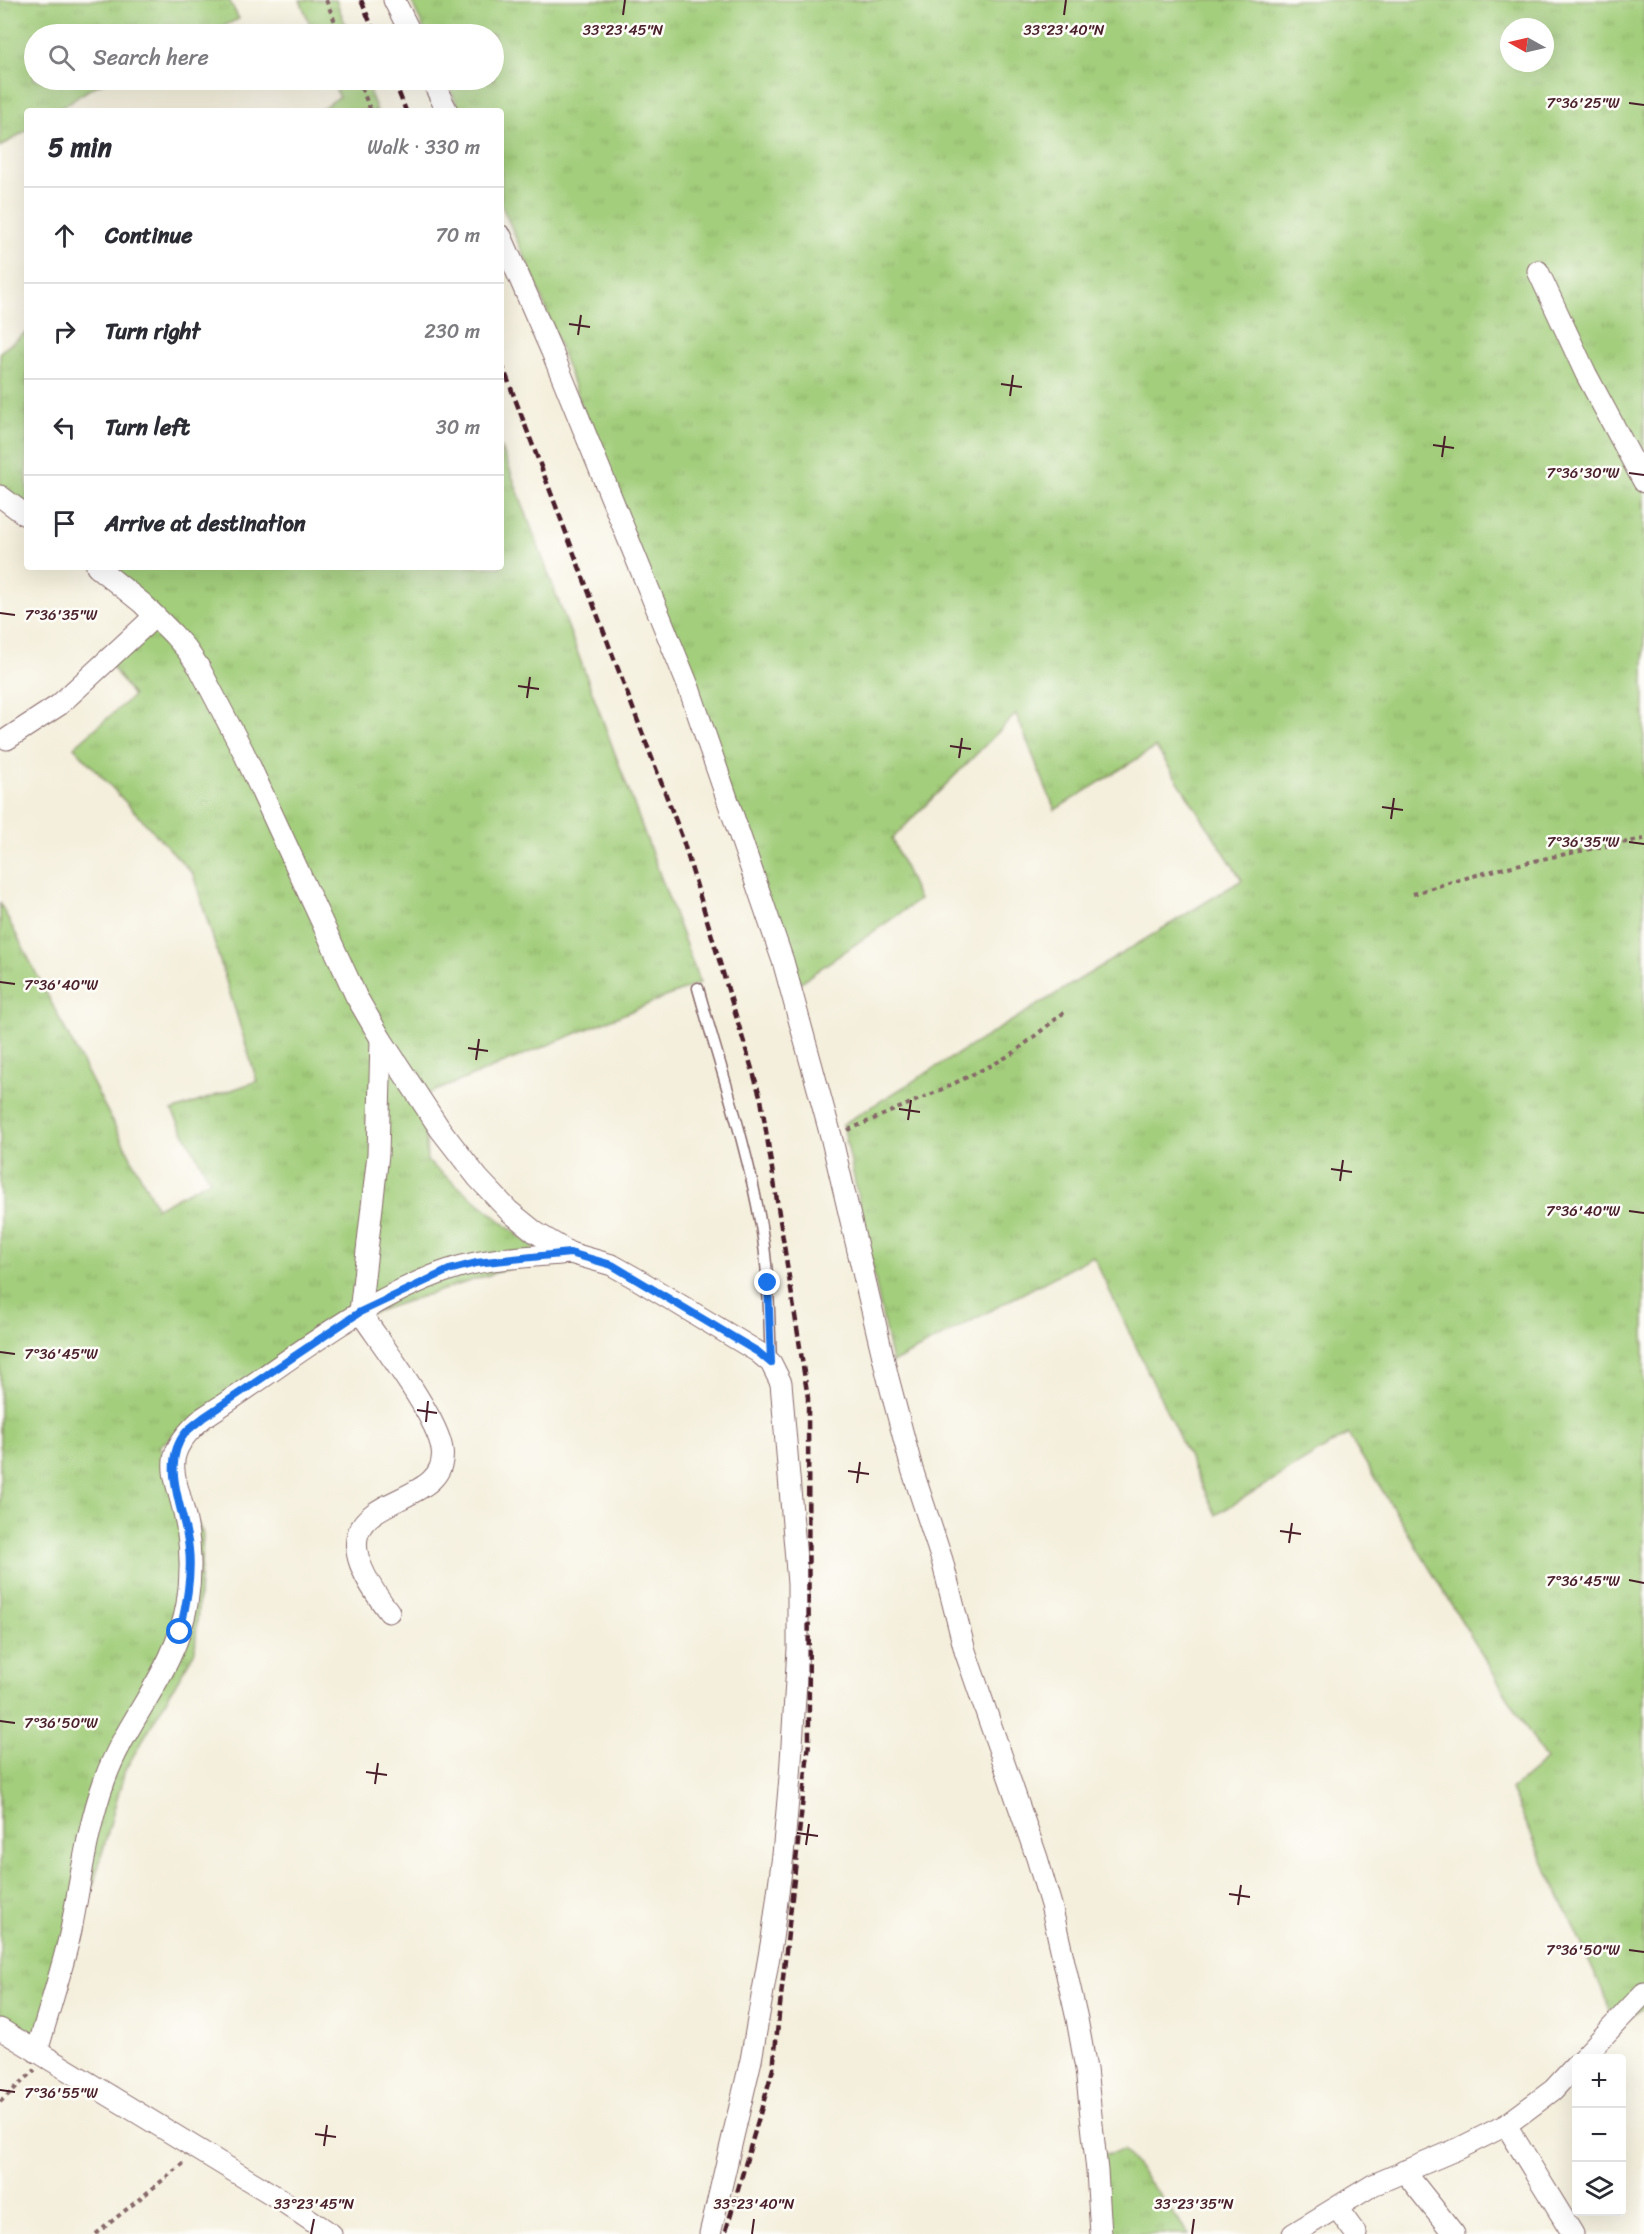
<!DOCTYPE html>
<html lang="en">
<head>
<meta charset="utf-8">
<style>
	body { margin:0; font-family:Sriracha,sans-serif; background:#f7f7f7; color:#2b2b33 }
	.controls { position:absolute; right:18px; bottom:18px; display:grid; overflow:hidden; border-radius:6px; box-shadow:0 6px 24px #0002 }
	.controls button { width:54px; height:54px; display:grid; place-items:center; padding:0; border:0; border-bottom:2px solid #e1e1e2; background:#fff; color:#2b2b33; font:30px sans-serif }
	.compass { position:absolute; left:1500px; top:18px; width:54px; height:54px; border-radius:50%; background:#fff; box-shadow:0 6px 24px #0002; rotate:278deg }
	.stop { position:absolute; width:18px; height:18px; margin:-14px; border:4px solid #1a73e8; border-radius:50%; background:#fff }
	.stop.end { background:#1a73e8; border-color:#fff; box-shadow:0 2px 6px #0008 }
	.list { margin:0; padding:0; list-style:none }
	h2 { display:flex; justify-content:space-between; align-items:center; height:78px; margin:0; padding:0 24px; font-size:26px }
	h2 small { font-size:20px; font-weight:400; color:#7c7c81 }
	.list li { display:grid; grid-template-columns:39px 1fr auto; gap:18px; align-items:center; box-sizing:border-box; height:96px; padding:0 24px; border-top:2px solid #e1e1e2 }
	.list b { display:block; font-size:22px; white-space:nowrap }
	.list em { font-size:20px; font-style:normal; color:#7c7c81 }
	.icon { flex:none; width:33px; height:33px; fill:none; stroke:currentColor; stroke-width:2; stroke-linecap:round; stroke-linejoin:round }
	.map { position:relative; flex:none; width:1644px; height:2234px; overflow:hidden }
	.search { position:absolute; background:#fff; box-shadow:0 6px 24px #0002; left:24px; top:24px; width:480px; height:66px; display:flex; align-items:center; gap:15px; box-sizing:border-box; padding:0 21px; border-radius:33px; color:#7c7c81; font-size:22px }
	.panel { position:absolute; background:#fff; box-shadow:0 6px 24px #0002; left:24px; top:108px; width:480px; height:462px; border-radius:6px }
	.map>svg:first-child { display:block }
</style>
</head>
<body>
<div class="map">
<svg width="1644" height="2234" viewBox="0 0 1644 2234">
	<defs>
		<pattern id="grass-tufts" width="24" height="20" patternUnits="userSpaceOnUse" patternTransform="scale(1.5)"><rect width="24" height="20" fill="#a3ce7b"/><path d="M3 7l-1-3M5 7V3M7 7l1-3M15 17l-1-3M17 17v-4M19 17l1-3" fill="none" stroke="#8eb06a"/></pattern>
	</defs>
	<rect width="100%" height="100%" fill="#fdfcf7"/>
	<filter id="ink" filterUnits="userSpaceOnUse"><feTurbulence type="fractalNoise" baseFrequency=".0167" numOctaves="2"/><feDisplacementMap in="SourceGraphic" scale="12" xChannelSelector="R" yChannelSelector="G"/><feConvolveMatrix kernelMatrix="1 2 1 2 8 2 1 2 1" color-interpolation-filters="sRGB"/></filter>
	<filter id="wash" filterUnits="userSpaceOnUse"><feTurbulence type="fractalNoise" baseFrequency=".008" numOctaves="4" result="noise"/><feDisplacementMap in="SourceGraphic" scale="24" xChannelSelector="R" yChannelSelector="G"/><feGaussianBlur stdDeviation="1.35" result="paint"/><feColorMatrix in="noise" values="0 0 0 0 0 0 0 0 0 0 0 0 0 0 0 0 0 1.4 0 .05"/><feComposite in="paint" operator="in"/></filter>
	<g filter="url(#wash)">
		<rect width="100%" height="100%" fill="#f4efdc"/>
		<g fill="url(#grass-tufts)" stroke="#767653" stroke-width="1.5" fill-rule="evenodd">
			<path d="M0 0H229L239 19 206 34H34V80H109L93 87 56 111H27V130L0 147Z"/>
			<path d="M300 0H336L349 34H314Z"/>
			<path d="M417 0H1644V2007L1619 2027 1511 1790 1546 1760 1348 1434 1216 1515 1093 1256 892 1363 843 1124 1242 880 1156 747 1055 810 1016 714 892 839 919 900 795 986 537 285 501 204V111H460L446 80H494V34H426L412 2ZM1509 27H1545V63H1509Z"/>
			<path d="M332 80H365L377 111H318L339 97Z"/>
			<path d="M27 332V512L0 490V352Z"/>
			<path d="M501 446 700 983 423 1096 427 1161 545 1257 343 1322 159 1446 203 1534 195 1651 125 1770 48 2049 0 2031V903L157 1208 210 1180 172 1111 257 1081 193 874 74 747 133 696 101 651 153 613 95 567H501Z"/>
			<path d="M1124 2150 1189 2234H1105L1096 2156Z"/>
		</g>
	</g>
	<g filter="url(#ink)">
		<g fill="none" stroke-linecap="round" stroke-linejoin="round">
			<defs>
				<path id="lane" d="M698 988C720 1067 747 1145 761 1226 769 1271 769 1317 771 1363"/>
				<g id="street">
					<path d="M394 0 411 34"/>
					<path d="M432 80 447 111"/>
					<path d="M501 236 552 352 689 688 783 961 831 1136 888 1378 912 1469 942 1560 965 1651 1037 1858 1051 1905 1077 2019 1086 2069 1097 2171 1101 2234"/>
					<path d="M1538 271 1586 374 1644 482"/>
					<path d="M0 496 27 516"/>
					<path d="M97 567 142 603 173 634 187 650 200 669 243 751 356 996 381 1039 440 1129 478 1178 509 1211 535 1232 570 1253 612 1265 637 1279 758 1352 771 1363 781 1383 798 1583V1649L790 1777 783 1855 772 1939 751 2060 710 2234"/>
					<path d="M7 739 59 705 155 616"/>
					<path d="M381 1039 378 1154 360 1312C380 1342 437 1416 442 1449 452 1520 289 1482 389 1612"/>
					<path d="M0 2029 278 2198 331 2234"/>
					<path d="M37 2052C48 2012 62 1971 71 1930 81 1879 87 1828 105 1779 127 1718 176 1670 187 1604 191 1579 191 1551 187 1527 178 1474 155 1459 204 1417 283 1367 360 1300 449 1270 487 1257 531 1257 570 1253"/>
					<path d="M1583 2058 1644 1993"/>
					<path d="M1506 2125 1573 2234"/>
					<path d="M1404 2171 1454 2234"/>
					<path d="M1337 2208 1356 2234"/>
					<path d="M1293 2234 1373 2185 1460 2148 1506 2125 1553 2090 1576 2065"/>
				</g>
			</defs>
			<use href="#lane" stroke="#866869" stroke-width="13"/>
			<use href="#street" stroke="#866869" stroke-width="23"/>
			<g stroke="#866869" stroke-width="4" stroke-dasharray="4.5 4.5" stroke-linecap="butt">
				<path d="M326 0 340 34"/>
				<path d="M358 80 371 111"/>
				<path d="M1413 894C1489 869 1566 853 1644 839"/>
				<path d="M848 1130 934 1093 994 1064 1015 1052 1067 1010"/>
				<path d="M0 2102 35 2070"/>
				<path d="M96 2234 184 2163"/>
			</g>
			<use href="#lane" stroke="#fff" stroke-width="10"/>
			<use href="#street" stroke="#fff" stroke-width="21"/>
			<g stroke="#4a1f2b" stroke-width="4.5" stroke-dasharray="9 4.5" stroke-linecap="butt">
				<path d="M361 0 375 34"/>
				<path d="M394 80 406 111"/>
				<path d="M501 362 682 837 761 1099 808 1398 809 1743 773 2069 725 2234"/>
			</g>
		</g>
	</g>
	<g fill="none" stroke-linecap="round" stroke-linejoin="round" filter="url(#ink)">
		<path stroke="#1a73e8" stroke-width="8" d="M180 1632C186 1605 192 1577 189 1549 186 1512 158 1465 186 1432 191 1427 198 1422 204 1417L360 1312 449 1270 476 1263 570 1253 612 1265 758 1352 771 1363 768 1283"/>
	</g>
	<path fill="none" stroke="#4a1f2b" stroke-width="2" d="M623 15 625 0M1064 15 1066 0M1629 103 1644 105M569 324 590 327M578 335 581 315M1001 384 1022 387M1010 396 1013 375M1433 445 1454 448M1442 457 1445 436M1629 473 1644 475M0 613 15 615M518 686 539 689M527 698 530 677M950 746 971 749M959 758 962 738M1382 807 1403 810M1391 819 1394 798M1629 842 1644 844M0 982 15 984M468 1048 488 1051M476 1060 479 1039M899 1109 920 1112M908 1120 911 1100M1331 1169 1352 1172M1340 1181 1343 1160M1629 1211 1644 1213M0 1352 15 1354M417 1410 437 1413M426 1422 428 1401M848 1471 869 1474M857 1483 860 1462M1280 1531 1301 1534M1289 1543 1292 1523M1629 1580 1644 1583M0 1721 15 1723M366 1772 387 1775M375 1784 378 1763M797 1833 818 1836M806 1845 809 1824M1229 1894 1250 1897M1238 1905 1241 1885M1629 1950 1644 1952M0 2090 15 2092M315 2134 336 2137M324 2146 327 2125M311 2234 314 2219M752 2234 754 2219M1192 2234 1194 2219"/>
	<g font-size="15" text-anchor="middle" fill="#4a1f2b" stroke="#fdfcf7" stroke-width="5" stroke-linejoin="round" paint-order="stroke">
		<text x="623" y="35">33°23'45"N</text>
		<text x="1064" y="35">33°23'40"N</text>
		<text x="1583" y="108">7°36'25"W</text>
		<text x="1583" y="478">7°36'30"W</text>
		<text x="61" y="620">7°36'35"W</text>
		<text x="1583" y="847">7°36'35"W</text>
		<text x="61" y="990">7°36'40"W</text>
		<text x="1583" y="1216">7°36'40"W</text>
		<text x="61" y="1359">7°36'45"W</text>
		<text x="1583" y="1586">7°36'45"W</text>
		<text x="61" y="1728">7°36'50"W</text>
		<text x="1583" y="1955">7°36'50"W</text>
		<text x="61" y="2098">7°36'55"W</text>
		<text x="314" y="2209">33°23'45"N</text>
		<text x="754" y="2209">33°23'40"N</text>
		<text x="1194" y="2209">33°23'35"N</text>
	</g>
</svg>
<div class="controls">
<button>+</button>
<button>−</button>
<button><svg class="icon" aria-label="layers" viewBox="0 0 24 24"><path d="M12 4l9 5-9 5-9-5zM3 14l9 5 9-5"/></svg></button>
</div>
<svg class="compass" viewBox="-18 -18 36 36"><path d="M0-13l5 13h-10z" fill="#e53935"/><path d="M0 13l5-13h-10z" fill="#7c7c81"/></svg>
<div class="stop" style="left:180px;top:1632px"></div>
<div class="stop end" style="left:768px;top:1283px"></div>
<div class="search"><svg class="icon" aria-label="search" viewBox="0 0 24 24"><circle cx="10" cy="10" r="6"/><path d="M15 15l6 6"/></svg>Search here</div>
<section class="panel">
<h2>5 min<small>Walk · 330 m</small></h2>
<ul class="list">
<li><svg class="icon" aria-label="ahead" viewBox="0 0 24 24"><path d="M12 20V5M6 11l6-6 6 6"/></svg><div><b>Continue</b></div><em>70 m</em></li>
<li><svg class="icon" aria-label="right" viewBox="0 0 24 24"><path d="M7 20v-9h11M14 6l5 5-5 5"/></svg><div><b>Turn right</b></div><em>230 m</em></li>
<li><svg class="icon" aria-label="left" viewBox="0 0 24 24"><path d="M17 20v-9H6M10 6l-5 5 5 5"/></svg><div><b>Turn left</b></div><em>30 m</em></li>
<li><svg class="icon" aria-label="arrive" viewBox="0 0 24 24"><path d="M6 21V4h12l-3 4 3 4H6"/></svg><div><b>Arrive at destination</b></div></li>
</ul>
</section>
</div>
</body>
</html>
